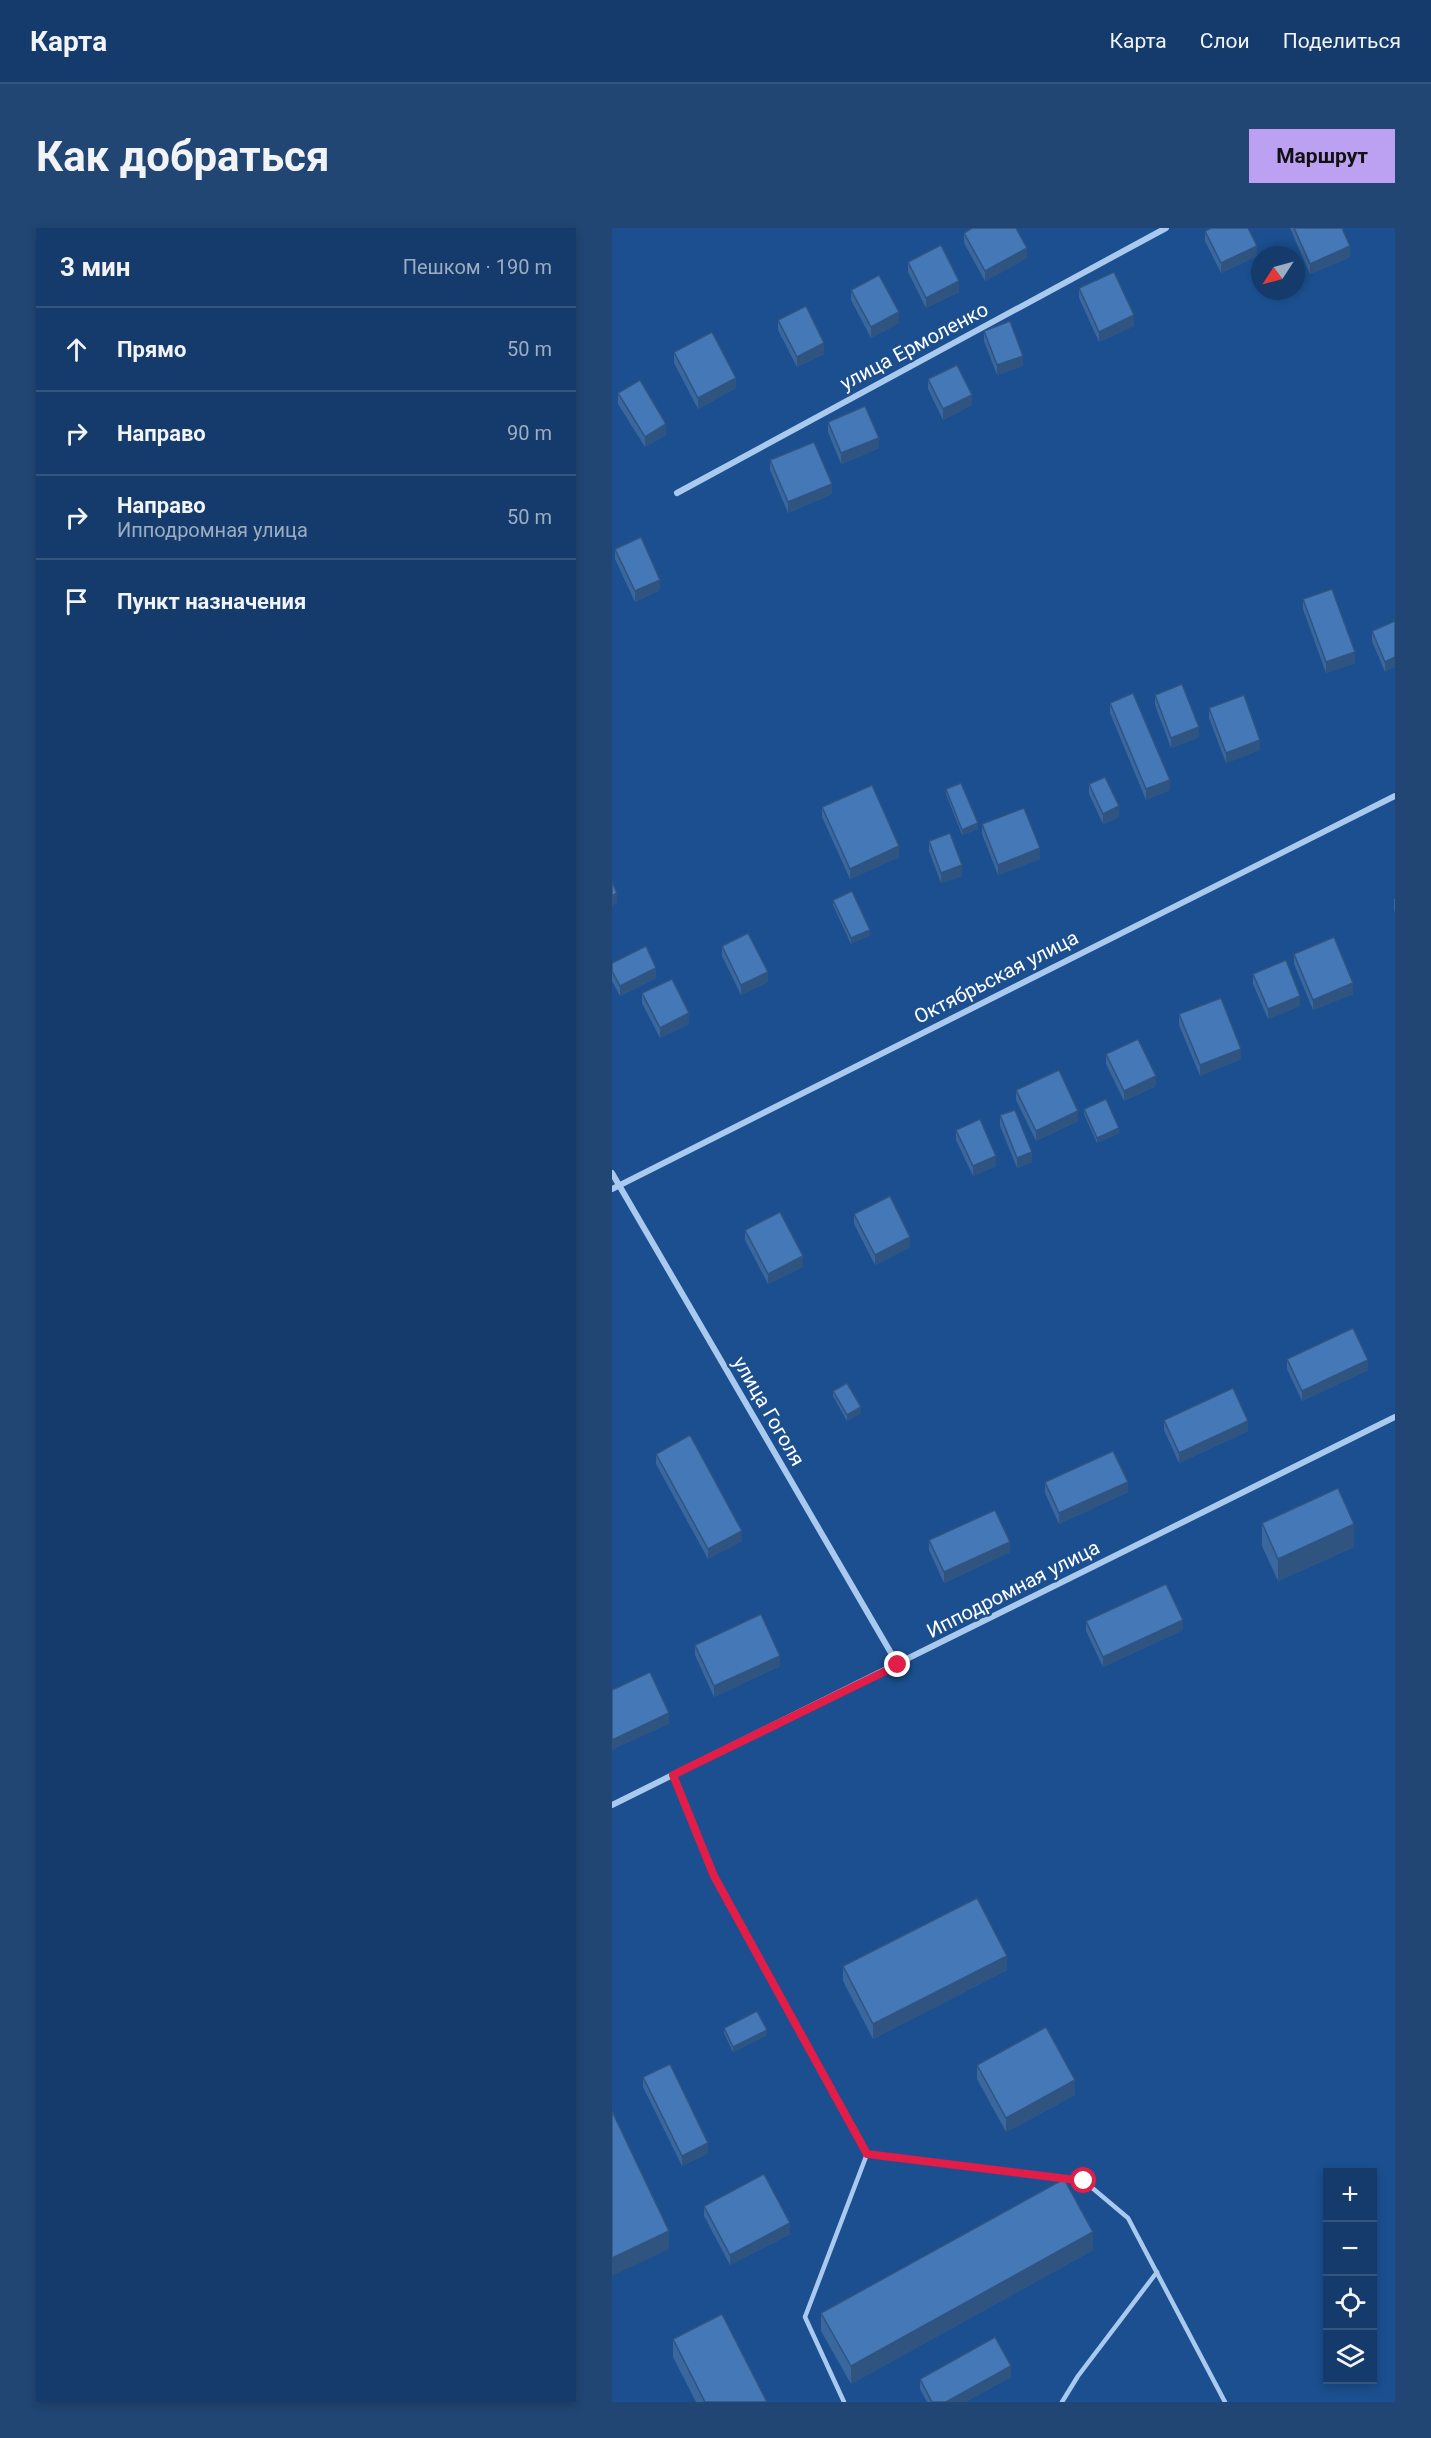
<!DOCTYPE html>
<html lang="ru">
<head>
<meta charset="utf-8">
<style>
	body { margin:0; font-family:Roboto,sans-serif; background:#214673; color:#f1f3f6 }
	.controls { position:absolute; right:18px; bottom:18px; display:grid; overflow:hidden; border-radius:0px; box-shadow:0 3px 9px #0003 }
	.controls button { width:54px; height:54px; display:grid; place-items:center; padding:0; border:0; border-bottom:2px solid #33557e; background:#143b6b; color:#f1f3f6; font:30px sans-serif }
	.compass { position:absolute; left:639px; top:18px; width:54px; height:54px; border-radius:50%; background:#143b6b; box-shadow:0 3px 9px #0003; rotate:234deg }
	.stop { position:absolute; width:18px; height:18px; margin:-14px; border:4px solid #e11d48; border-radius:50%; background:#fff }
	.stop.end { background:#e11d48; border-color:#fff; box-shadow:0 2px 6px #0008 }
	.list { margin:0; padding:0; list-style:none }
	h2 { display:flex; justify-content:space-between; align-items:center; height:78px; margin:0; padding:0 24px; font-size:26px }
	h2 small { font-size:20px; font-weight:400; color:#9dadc1 }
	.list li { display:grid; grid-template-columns:39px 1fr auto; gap:18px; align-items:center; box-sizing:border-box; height:84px; padding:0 24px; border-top:2px solid #33557e }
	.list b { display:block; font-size:22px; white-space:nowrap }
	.list p { margin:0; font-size:20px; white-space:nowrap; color:#9dadc1 }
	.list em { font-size:20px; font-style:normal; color:#9dadc1 }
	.icon { flex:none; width:33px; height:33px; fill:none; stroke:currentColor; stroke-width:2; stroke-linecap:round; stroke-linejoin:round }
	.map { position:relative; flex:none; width:783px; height:2174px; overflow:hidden; border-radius:0px }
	header { display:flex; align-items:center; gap:36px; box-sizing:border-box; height:84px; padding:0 30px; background:#143b6b; border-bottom:2px solid #33557e }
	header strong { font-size:28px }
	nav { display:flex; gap:33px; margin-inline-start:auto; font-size:21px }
	.intro { display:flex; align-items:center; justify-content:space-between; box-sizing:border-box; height:144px; padding:0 36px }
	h1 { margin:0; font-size:42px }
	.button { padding:15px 27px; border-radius:0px; background:#bca0f2; color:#111; font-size:21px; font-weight:700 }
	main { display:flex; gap:36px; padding:0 36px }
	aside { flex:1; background:#143b6b; border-radius:0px; box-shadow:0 3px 9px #0003 }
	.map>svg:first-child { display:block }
</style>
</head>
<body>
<header>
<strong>Карта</strong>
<nav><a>Карта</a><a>Слои</a><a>Поделиться</a></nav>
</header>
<div class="intro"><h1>Как добраться</h1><a class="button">Маршрут</a></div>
<main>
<aside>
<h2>3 мин<small>Пешком · 190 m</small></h2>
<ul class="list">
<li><svg class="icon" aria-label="ahead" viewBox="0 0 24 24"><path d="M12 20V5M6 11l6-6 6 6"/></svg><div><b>Прямо</b></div><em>50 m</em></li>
<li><svg class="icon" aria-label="right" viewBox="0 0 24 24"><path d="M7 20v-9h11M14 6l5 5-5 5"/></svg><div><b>Направо</b></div><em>90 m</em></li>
<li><svg class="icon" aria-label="right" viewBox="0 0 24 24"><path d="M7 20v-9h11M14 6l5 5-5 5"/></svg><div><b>Направо</b><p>Ипподромная улица</p></div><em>50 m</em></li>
<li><svg class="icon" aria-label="arrive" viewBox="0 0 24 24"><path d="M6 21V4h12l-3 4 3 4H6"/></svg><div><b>Пункт назначения</b></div></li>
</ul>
</aside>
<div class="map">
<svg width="783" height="2174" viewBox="0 0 783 2174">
	<rect width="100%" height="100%" fill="#1b4f8f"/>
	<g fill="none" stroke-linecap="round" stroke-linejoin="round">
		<g stroke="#a9c9ee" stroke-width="4.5">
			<path d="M61 1547 102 1648 255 1926 193 2089 232 2174"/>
			<path d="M255 1926 472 1953 516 1990 613 2174"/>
			<path d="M450 2174 466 2148 545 2044"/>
		</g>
		<g stroke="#a9c9ee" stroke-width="6">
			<path d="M65 265 554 0"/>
			<path d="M0 945 286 1437"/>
			<path d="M0 961 783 568"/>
			<path d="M0 1577 783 1189"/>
		</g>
	</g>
	<g fill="#3a679d">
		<path d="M678 0H730L738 29 698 46Z"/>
		<path d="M593 3 645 28 609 45 593 13Z"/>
		<path d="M352 5 415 30 373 53 352 15Z"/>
		<path d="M296 34 347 64 314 80 296 44Z"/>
		<path d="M467 60 522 98 487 114 467 70Z"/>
		<path d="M239 62 287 95 259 110 239 72Z"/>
		<path d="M166 92 212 126 185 139 166 102Z"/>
		<path d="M372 103 411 138 385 147 372 113Z"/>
		<path d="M62 124 124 160 86 181 62 135Z"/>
		<path d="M316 151 360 177 331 192 316 161Z"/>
		<path d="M6 165 54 207 33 219 6 176Z"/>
		<path d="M216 194 267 220 229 236 216 204Z"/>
		<path d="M158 232 220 266 176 285 158 242Z"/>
		<path d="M3 321 48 362 23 374 3 331Z"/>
		<path d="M691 371 743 435 714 445 691 381Z"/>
		<path d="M783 393 773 444 760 413V403Z"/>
		<path d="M543 467 587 509 559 520 543 477Z"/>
		<path d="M498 475 558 562 534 572 498 485Z"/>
		<path d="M597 480 648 522 614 535 597 490Z"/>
		<path d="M477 556 507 589 491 596 477 566Z"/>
		<path d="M334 561 366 601 350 607 334 566Z"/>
		<path d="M210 579 287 629 238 651 210 589Z"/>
		<path d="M370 596 428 631 386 647 370 606Z"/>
		<path d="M317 613 350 648 329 655 317 623Z"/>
		<path d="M782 671H783V685L782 682Z"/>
		<path d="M221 672 258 707 239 716 221 677Z"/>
		<path d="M110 718 156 754 129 767 110 728Z"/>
		<path d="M682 726 741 766 701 782 682 736Z"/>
		<path d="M0 735 44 750 8 768 0 753Z"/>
		<path d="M641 746 688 778 656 791 641 756Z"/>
		<path d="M30 765 77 796 48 810 30 775Z"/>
		<path d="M567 786 629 831 588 848 567 797Z"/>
		<path d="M494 826 544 858 512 873 494 836Z"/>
		<path d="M404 862 466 893 424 913 404 872Z"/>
		<path d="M472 881 507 905 485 915 472 886Z"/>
		<path d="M388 887 420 934 405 940 388 898Z"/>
		<path d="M344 902 384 938 361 948 344 912Z"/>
		<path d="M242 986 298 1019 263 1037 242 996Z"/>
		<path d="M133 1002 191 1039 156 1056 133 1012Z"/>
		<path d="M675 1131 756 1142 690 1173 675 1141Z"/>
		<path d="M221 1163 249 1185 235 1193 221 1168Z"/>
		<path d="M552 1192 636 1203 567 1235 552 1202Z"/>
		<path d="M44 1226 130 1313 96 1331 44 1236Z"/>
		<path d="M433 1254 516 1264 447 1296 433 1265Z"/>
		<path d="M650 1295 742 1319 666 1353 650 1318Z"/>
		<path d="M317 1312 398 1324 332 1355 317 1322Z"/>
		<path d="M474 1393 571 1402 491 1439 474 1403Z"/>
		<path d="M83 1417 168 1438 102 1469 83 1427Z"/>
		<path d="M231 1738 395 1742 261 1811 231 1753Z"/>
		<path d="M112 1800 155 1807 121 1824 112 1805Z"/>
		<path d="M365 1837 463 1867 394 1904 365 1851Z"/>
		<path d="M31 1849 96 1925 70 1938 31 1859Z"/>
		<path d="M92 1978 178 2006 118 2037 92 1988Z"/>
		<path d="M481 2022 239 2156 209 2103V2085Z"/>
		<path d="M61 2111 155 2174H84L61 2129Z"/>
		<path d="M399 2149 353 2174H315L308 2161V2151Z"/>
	</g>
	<g fill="#305480">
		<path d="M645 18V28L609 45V35Z"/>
		<path d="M738 18V29L698 46V36Z"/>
		<path d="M415 20V30L373 53V43Z"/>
		<path d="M347 53V64L314 80V70Z"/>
		<path d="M287 84V95L259 110V99Z"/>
		<path d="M522 87V98L487 114V104Z"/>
		<path d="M212 115V126L185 139V129Z"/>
		<path d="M411 128V138L385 147V137Z"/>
		<path d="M124 150V160L86 181V170Z"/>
		<path d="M360 167V177L331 192V181Z"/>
		<path d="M54 196V207L33 219V209Z"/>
		<path d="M267 210V220L229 236V225Z"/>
		<path d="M220 256V266L176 285V274Z"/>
		<path d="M48 352V362L23 374V363Z"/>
		<path d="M743 424V435L714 445V434Z"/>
		<path d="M783 429V439L773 444V434Z"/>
		<path d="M587 499V509L559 520V510Z"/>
		<path d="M648 512V522L614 535V525Z"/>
		<path d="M558 552V562L534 572V561Z"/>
		<path d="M507 578V589L491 596V586Z"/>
		<path d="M366 595V601L350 607V602Z"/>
		<path d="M287 618V629L238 651V641Z"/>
		<path d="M428 620V631L386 647V637Z"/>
		<path d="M350 637V648L329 655V645Z"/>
		<path d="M5 665V675L0 678V668Z"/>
		<path d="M258 702V707L239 716V710Z"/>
		<path d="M44 740V750L8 768V758Z"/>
		<path d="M156 744V754L129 767V757Z"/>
		<path d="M741 755V766L701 782V772Z"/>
		<path d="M688 768V778L656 791V781Z"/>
		<path d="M77 785V796L48 810V800Z"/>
		<path d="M629 821V831L588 848V837Z"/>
		<path d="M544 848V858L512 873V863Z"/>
		<path d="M466 883V893L424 913V903Z"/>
		<path d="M507 900V905L485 915V910Z"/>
		<path d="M420 924V934L405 940V930Z"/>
		<path d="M384 928V938L361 948V938Z"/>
		<path d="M298 1009V1019L263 1037V1027Z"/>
		<path d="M191 1028V1039L156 1056V1046Z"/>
		<path d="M756 1132V1142L690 1173V1163Z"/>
		<path d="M249 1179V1185L235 1193V1187Z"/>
		<path d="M636 1193V1203L567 1235V1225Z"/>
		<path d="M516 1254V1264L447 1296V1285Z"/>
		<path d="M742 1296V1319L666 1353V1331Z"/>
		<path d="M130 1303V1313L96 1331V1321Z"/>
		<path d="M398 1314V1324L332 1355V1344Z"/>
		<path d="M571 1392V1402L491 1439V1429Z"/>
		<path d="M168 1428V1438L102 1469V1458Z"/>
		<path d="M57 1485V1496L0 1522V1512Z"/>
		<path d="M395 1728V1742L261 1811V1796Z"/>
		<path d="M155 1802V1807L121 1824V1819Z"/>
		<path d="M463 1852V1867L394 1904V1890Z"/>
		<path d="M96 1915V1925L70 1938V1928Z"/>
		<path d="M178 1995V2006L118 2037V2027Z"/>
		<path d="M57 2003V2021L0 2048V2030Z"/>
		<path d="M481 2004V2022L239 2156V2138Z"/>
		<path d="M399 2138V2149L353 2174H334Z"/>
	</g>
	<g fill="#4478b7" stroke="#305480" stroke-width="1.5">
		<path d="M360 0H404L415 20 373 43 352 5Z"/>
		<path d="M599 0H636L645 18 609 35 593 3Z"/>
		<path d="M682 0H730L738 18 698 36Z"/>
		<path d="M329 17 347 53 314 70 296 34Z"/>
		<path d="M502 44 522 87 487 104 467 60Z"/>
		<path d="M267 47 287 84 259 99 239 62Z"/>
		<path d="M194 78 212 115 185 129 166 92Z"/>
		<path d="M398 93 411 128 385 137 372 103Z"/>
		<path d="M100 104 124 150 86 170 62 124Z"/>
		<path d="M345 137 360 167 331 181 316 151Z"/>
		<path d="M28 152 54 196 33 209 6 165Z"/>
		<path d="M253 178 267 210 229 225 216 194Z"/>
		<path d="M202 214 220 256 176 274 158 232Z"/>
		<path d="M29 309 48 352 23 363 3 321Z"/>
		<path d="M720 361 743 424 714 434 691 371Z"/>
		<path d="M783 393V429L773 434 760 403Z"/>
		<path d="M570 456 587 499 559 510 543 467Z"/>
		<path d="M521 465 558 552 534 561 498 475Z"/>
		<path d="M632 467 648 512 614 525 597 480Z"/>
		<path d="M493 549 507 578 491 586 477 556Z"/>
		<path d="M349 555 366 595 350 602 334 561Z"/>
		<path d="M260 557 287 618 238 641 210 579Z"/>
		<path d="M412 580 428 620 386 637 370 596Z"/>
		<path d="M338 605 350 637 329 645 317 613Z"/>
		<path d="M0 654 5 665 0 668Z"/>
		<path d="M240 663 258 702 239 710 221 672Z"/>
		<path d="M136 705 156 744 129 757 110 718Z"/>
		<path d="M722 709 741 755 701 772 682 726Z"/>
		<path d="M34 718 44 740 8 758 0 743V735Z"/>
		<path d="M674 732 688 768 656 781 641 746Z"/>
		<path d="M60 751 77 785 48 800 30 765Z"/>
		<path d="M609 770 629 821 588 837 567 786Z"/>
		<path d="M526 811 544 848 512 863 494 826Z"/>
		<path d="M447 842 466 883 424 903 404 862Z"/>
		<path d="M494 871 507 900 485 910 472 881Z"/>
		<path d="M403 882 420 924 405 930 388 887Z"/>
		<path d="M368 891 384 928 361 938 344 902Z"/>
		<path d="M278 968 298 1009 263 1027 242 986Z"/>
		<path d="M168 984 191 1028 156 1046 133 1002Z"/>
		<path d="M741 1100 756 1132 690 1163 675 1131Z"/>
		<path d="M235 1155 249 1179 235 1187 221 1163Z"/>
		<path d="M621 1160 636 1193 567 1225 552 1192Z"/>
		<path d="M78 1207 130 1303 96 1321 44 1226Z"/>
		<path d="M501 1223 516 1254 447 1285 433 1254Z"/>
		<path d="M726 1260 742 1296 666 1331 650 1295Z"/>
		<path d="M383 1282 398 1314 332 1344 317 1312Z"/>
		<path d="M554 1356 571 1392 491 1429 474 1393Z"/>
		<path d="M149 1386 168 1428 102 1458 83 1417Z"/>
		<path d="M38 1444 57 1485 0 1512V1462Z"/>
		<path d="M365 1670 395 1728 261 1796 231 1738Z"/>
		<path d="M145 1783 155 1802 121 1819 112 1800Z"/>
		<path d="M434 1799 463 1852 394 1890 365 1837Z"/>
		<path d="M58 1836 96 1915 70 1928 31 1849Z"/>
		<path d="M0 1883 57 2003 0 2030Z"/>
		<path d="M152 1946 178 1995 118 2027 92 1978Z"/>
		<path d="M452 1951 481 2004 239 2138 209 2085Z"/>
		<path d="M110 2086 155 2174H93L61 2111Z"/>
		<path d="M383 2109 399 2138 334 2174H320L308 2151Z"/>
	</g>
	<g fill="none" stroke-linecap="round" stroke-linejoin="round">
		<path stroke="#e11d48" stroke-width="8" d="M286 1437 61 1547 102 1648 255 1926 472 1953"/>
	</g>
	<g text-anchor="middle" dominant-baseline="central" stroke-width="5" stroke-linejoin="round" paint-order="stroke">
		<g font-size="20" fill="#fff" stroke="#1b4f8f">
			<text transform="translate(302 118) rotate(-28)">улица Ермоленко</text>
			<text transform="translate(384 749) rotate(-27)">Октябрьская улица</text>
			<text transform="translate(157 1183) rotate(60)">улица Гоголя</text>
			<text transform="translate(401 1361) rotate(-27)">Ипподромная улица</text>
		</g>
	</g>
</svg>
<div class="controls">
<button>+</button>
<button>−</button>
<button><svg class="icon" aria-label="locate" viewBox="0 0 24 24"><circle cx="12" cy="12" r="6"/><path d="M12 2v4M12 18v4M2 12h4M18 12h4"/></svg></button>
<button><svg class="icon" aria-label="layers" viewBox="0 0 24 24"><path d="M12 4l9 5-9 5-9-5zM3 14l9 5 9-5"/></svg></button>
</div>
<svg class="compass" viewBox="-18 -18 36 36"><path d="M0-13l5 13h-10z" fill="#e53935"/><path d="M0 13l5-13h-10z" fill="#9dadc1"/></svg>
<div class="stop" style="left:472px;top:1953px"></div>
<div class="stop end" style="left:286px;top:1437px"></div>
</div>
</main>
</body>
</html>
